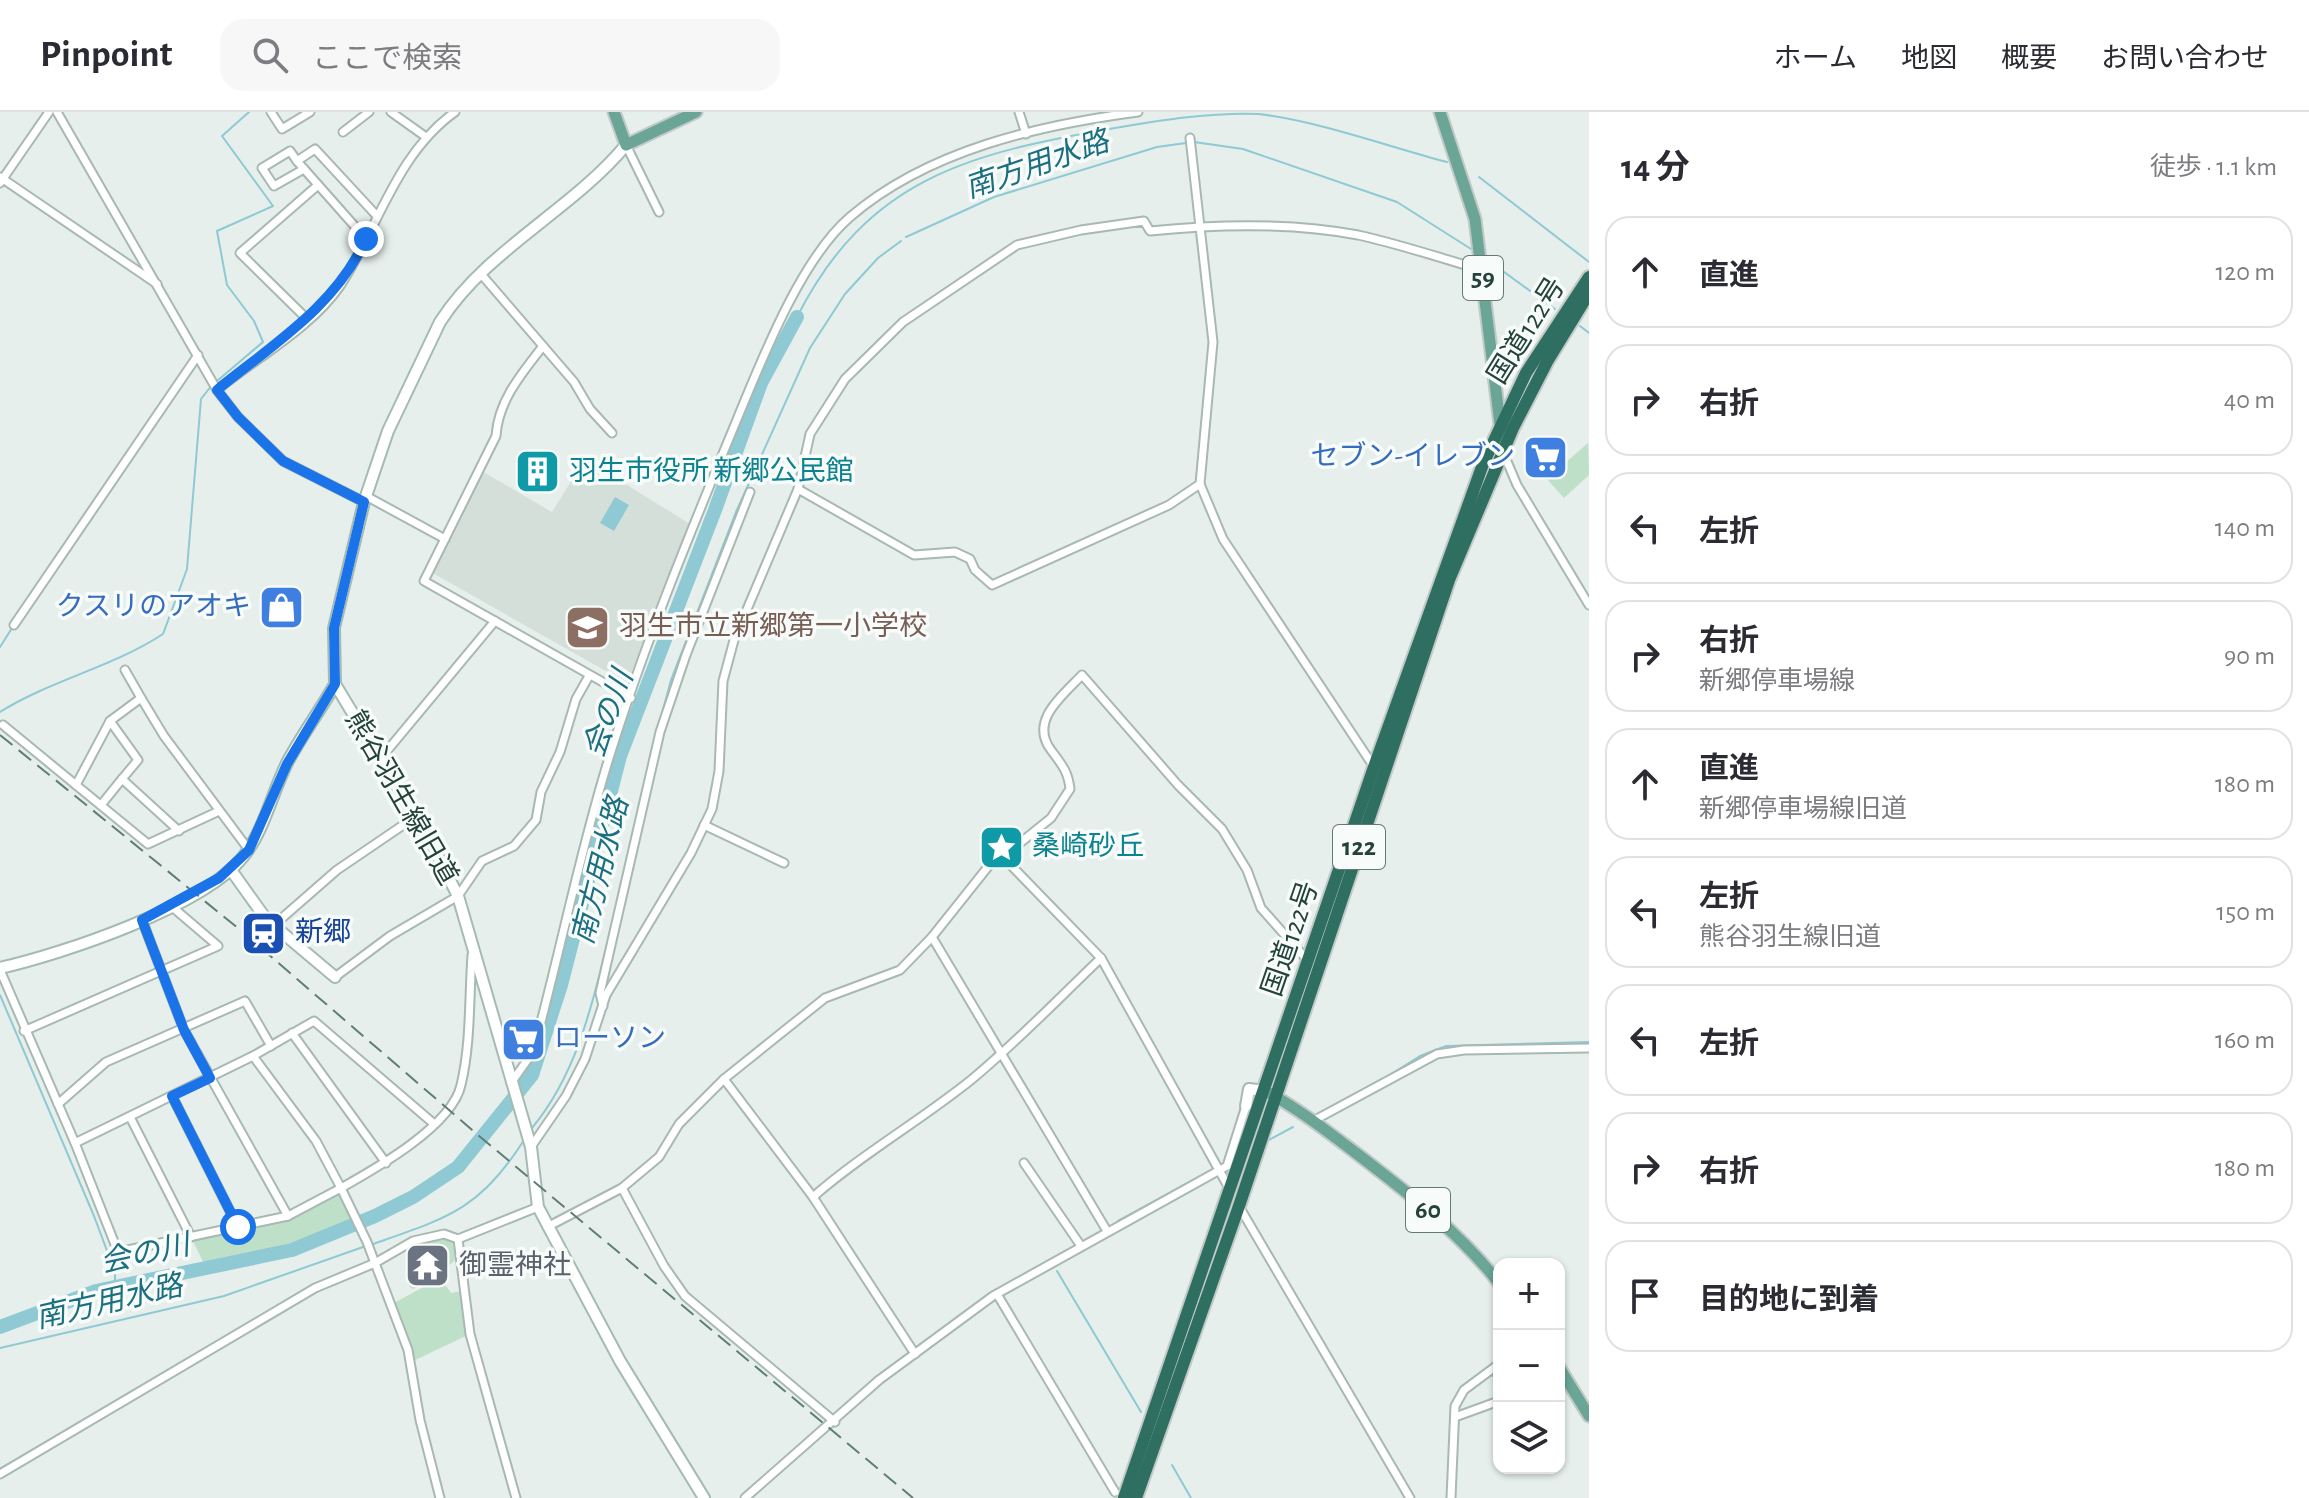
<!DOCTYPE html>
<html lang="ja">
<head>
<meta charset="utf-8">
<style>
	body { margin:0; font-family:"Alegreya Sans","Noto Sans JP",sans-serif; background:#f7f7f7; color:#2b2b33 }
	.controls { position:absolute; right:24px; bottom:24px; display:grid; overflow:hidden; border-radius:16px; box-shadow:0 2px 6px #0004 }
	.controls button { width:72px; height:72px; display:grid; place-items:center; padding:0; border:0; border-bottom:2px solid #e1e1e2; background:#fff; color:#2b2b33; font:40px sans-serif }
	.stop { position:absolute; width:24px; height:24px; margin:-18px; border:6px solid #1a73e8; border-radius:50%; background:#fff }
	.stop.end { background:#1a73e8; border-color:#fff; box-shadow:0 2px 8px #0008 }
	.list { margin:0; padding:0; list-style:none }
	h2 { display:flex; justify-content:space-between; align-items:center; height:104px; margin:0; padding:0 32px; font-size:34px }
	h2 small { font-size:26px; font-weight:400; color:#7c7c81 }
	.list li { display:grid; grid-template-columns:52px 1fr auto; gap:24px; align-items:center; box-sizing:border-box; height:112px; margin:0 16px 16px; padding:0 16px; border:2px solid #e1e1e2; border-radius:24px }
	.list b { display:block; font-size:30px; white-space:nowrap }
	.list p { margin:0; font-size:26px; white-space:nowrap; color:#7c7c81 }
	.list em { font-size:26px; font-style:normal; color:#7c7c81 }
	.icon { flex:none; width:44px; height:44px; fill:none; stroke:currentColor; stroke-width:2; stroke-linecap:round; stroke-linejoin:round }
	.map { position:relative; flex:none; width:1589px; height:1386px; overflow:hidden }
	header { display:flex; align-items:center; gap:48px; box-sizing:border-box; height:112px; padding:0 40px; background:#fff; border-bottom:2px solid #e1e1e2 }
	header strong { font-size:38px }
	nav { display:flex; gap:44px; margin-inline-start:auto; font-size:28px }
	.search { width:560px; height:72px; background:#f7f7f7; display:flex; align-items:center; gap:20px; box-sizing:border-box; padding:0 28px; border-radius:24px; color:#7c7c81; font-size:30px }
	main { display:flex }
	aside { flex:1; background:#fff }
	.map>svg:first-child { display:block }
</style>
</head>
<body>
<header>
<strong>Pinpoint</strong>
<div class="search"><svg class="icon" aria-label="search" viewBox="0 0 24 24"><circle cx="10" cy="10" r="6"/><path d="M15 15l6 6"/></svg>ここで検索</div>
<nav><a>ホーム</a><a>地図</a><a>概要</a><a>お問い合わせ</a></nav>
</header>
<main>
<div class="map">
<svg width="1589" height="1386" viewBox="0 0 1589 1386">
	<rect width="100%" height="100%" fill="#e6efeb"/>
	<path fill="#d4dfda" d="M585 347 690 412 627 571 429 459 482 359 552 400Z"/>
	<g fill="#bfe0c8">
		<path d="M1588 331 1589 363 1564 386 1547 367Z"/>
		<path d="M340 1078 356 1107 285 1136 204 1152 192 1127 289 1106Z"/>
		<path d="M444 1126 454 1131 456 1147 434 1167 413 1177 410 1175 408 1171 413 1165 429 1162 436 1155 430 1147 415 1154 408 1151 407 1136Z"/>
		<path d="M440 1166 451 1181 461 1179 468 1223 413 1249 394 1191Z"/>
	</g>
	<path fill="#8ec9d4" d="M615 385 629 393 614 419 600 411Z"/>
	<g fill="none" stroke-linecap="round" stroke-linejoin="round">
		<g stroke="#8ec9d4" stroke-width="2">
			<path d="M1194 30 1243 37 1397 90 1471 137"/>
			<path d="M1479 65 1589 150"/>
			<path d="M906 125 994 85 1157 35 1186 31"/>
			<path d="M1489 149 1555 197"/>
			<path d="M797 205C868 65 971 41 1115 16 1161 8 1213 0 1259 2 1322 10 1386 34 1447 50"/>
			<path d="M1580 214 1589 221"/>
			<path d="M217 269 263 230 254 209 227 173 217 119 273 94 222 24 249 0"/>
			<path d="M0 535 12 516"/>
			<path d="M0 600C51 568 113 555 163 522L187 457 201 287 212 273"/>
			<path d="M649 650 671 568 736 400 810 236 845 182 878 146 901 129"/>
			<path d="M631 732 637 703"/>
			<path d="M0 883 94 1104 115 1160V1174"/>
			<path d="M1388 964 1420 944 1446 934 1589 930"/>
			<path d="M1330 996 1382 967"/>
			<path d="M532 1016C585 952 597 867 618 789"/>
			<path d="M1269 1028 1293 1015"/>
			<path d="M1118 1109 1210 1059"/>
			<path d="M1085 1128 1099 1120"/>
			<path d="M373 1132C447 1106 480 1098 524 1028"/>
			<path d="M1057 1159 1141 1300"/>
			<path d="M0 1236 224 1184 363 1135"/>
			<path d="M1172 1353 1191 1386"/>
		</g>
		<path stroke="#8ec9d4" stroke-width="14" d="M0 1215 96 1179 292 1138 375 1104 413 1085 458 1055 532 963 561 873 620 644 715 398 761 271 797 205"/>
		<defs>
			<g id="street">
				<path d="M57 0 217 278 238 305 283 349 364 390"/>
				<path d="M271 0 282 17 310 0"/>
				<path d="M391 0 426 25"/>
				<path d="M1019 0 1026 22"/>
				<path d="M343 20 369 0"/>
				<path d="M1190 26 1213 230 1200 372 1223 427 1374 655"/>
				<path d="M626 33 659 100"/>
				<path d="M297 49 290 39 262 56 274 74 304 57"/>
				<path d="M0 65 157 172"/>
				<path d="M0 71 49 0"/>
				<path d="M366 127 297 49 315 37 377 104"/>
				<path d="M481 162 574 270 590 297 612 321"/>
				<path d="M307 207 240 141 318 73"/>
				<path d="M543 234C522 261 498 289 496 324L424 469 631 586"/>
				<path d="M217 278C256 246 311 216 340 174 378 116 396 42 455 0"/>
				<path d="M1503 340 1517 373 1589 493"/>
				<path d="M798 377 914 443 955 440 970 447 975 458 992 473 1169 393 1200 372"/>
				<path d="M366 384 445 427"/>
				<path d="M14 513 198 243"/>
				<path d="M125 558 141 586"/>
				<path d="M110 609 138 648 122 667"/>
				<path d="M3 613 76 673"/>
				<path d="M381 646 495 509"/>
				<path d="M101 693 122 667 179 719"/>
				<path d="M219 699 148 732 76 673 110 609 141 586 164 624 249 738"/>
				<path d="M704 713 784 751"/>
				<path d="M999 741 1101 846 1229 1076"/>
				<path d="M142 808 184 918 288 1104 341 1076 367 1130 408 1238 420 1308 440 1386"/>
				<path d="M274 813 337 758 415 705"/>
				<path d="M932 825 1107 1119"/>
				<path d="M0 858 75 1031 253 944 316 1029 341 1076C375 1057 452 1014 461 973 471 932 469 885 472 843"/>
				<path d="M335 865 390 824 458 784 482 749 514 734 536 708 541 680 560 640 576 587 589 564"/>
				<path d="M603 894 600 881 660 620 686 543 750 380"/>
				<path d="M24 919 218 834 170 793"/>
				<path d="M292 921 386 1051"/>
				<path d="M253 944 314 909 433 1011"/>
				<path d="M724 967 813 1085 915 1242"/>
				<path d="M511 971 533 940C560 842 579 742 609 646 645 530 692 416 738 305 763 245 801 147 850 105 928 38 1039 13 1138 0"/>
				<path d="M172 984 238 1115"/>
				<path d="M58 992 106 950 245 889 271 934"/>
				<path d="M130 1005 191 1125"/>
				<path d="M1313 1009 1437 942 1464 938 1589 936"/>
				<path d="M75 1031 118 1140 288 1104"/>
				<path d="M531 1035 566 984 585 947 606 883 691 741 712 697 719 659 723 569 734 528 798 377 810 322 845 267 903 210 1017 133 1081 118 1144 109 1150 119C1219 112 1290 110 1358 123 1399 132 1441 146 1482 158"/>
				<path d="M1024 1051 1081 1134"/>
				<path d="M622 1076 659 1045 679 1012 724 967 825 886 900 858 932 825 999 741 1020 731 1051 706 1070 677C1068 659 1062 653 1051 638 1029 609 1062 584 1082 563L1178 673 1222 717 1247 758 1261 796 1309 850"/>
				<path d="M813 1085C862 1042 920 1009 971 968 1017 930 1058 887 1101 846"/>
				<path d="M1240 1096 1410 1386"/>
				<path d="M547 1115 622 1076 664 1154 685 1184 835 1310"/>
				<path d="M458 1127 470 1222 516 1386"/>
				<path d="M997 1182 1115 1380"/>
				<path d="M1495 1255 1499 1267"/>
				<path d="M1455 1305 1499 1289"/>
				<path d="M0 1362 315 1176 375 1151 413 1129 444 1122 458 1127 538 1095"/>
				<path d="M745 1386 879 1268 993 1184 1227 1054 1246 994"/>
				<path d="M1451 1386 1455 1294 1464 1278 1499 1252"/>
			</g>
			<g id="secondary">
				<path d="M626 33C571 99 487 137 440 210L388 319 364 390 334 516 335 572 431 731 458 784 531 1035 538 1095 620 1249 704 1386"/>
				<path d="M231 758 266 807 335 865"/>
				<path d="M0 856C62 842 203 795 243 745 264 719 272 681 287 651 301 624 320 599 335 572"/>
				<path d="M1246 994 1249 977 1265 979"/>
			</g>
			<g id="primary">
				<path d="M614 0 626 33 696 0"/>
				<path d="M1440 0 1475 107 1503 337"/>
				<path d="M1269 981C1300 998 1328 1020 1356 1041 1407 1080 1459 1120 1499 1171"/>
				<path d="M1559 1255 1589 1304"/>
			</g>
			<g id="highway">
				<path d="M1124 1386 1374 655 1483 352 1526 261 1589 165"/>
				<path d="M1136 1386 1239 1094 1449 468 1513 316 1548 248 1589 181"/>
			</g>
		</defs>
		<use href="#street" stroke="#a8b8b2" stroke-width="11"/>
		<use href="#secondary" stroke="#a4bbb3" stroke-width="14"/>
		<use href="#primary" stroke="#c2cac8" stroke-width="15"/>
		<use href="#highway" stroke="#c2cac8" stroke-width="16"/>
		<use href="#street" stroke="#fff" stroke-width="7"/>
		<use href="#secondary" stroke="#fff" stroke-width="10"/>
		<use href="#primary" stroke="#6aa596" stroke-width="11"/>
		<use href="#highway" stroke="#2f6f62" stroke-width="12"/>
		<path stroke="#5f7d75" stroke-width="2" stroke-dasharray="16 8" stroke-linecap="butt" d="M0 623 239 817 478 1023 913 1386"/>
	</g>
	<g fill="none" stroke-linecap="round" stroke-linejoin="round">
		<path stroke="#1a73e8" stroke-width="10" d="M238 1115 172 984 210 966 184 918 142 808 219 766 249 738 287 652 335 572 334 516 364 390 283 349 238 305 217 278C273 232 335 195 366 127"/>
	</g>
	<defs>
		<symbol id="supermarket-square" viewBox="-11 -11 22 22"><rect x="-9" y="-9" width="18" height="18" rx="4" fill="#3f7fe0" stroke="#f7fbf9"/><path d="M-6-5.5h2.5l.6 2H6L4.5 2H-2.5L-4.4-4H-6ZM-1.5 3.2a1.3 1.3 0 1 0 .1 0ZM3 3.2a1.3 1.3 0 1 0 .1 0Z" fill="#fff"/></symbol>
		<symbol id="building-square" viewBox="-11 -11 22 22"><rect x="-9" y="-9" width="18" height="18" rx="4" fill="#0f9aa8" stroke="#f7fbf9"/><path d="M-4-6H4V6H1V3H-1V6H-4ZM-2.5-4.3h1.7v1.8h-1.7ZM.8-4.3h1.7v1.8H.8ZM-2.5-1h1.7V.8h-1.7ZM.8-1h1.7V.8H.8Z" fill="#fff"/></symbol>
		<symbol id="shop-square" viewBox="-11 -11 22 22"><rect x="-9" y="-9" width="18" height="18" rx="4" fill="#3f7fe0" stroke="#f7fbf9"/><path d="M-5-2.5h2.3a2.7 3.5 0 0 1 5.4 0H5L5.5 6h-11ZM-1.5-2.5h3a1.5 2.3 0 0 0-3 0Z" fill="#fff"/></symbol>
		<symbol id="school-square" viewBox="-11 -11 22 22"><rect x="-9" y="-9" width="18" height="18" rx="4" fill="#8d6e63" stroke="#f7fbf9"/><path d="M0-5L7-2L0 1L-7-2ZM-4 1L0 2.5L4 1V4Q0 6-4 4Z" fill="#fff"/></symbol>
		<symbol id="sight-square" viewBox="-11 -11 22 22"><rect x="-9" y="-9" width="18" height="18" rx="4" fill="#0f9aa8" stroke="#f7fbf9"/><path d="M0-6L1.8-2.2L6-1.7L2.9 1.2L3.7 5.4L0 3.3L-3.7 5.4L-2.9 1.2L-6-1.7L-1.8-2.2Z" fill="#fff"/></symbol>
		<symbol id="station-square" viewBox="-11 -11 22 22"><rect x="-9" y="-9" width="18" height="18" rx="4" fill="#1a4fb4" stroke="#f7fbf9"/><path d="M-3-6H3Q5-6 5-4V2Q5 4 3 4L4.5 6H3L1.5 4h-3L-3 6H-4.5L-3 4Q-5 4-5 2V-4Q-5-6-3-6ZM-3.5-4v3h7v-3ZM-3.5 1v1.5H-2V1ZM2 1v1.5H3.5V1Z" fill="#fff"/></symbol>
		<symbol id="temple-square" viewBox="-11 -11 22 22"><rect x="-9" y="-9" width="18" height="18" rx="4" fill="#6b7280" stroke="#f7fbf9"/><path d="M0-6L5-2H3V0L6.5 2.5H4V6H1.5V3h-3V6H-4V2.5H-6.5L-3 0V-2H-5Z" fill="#fff"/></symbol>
	</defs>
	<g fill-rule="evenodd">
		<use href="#supermarket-square" x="1520" y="320" width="51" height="51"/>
		<use href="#building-square" x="512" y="334" width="51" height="51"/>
		<use href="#shop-square" x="256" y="470" width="51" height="51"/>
		<use href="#school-square" x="562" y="490" width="51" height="51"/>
		<use href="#sight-square" x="976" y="710" width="51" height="51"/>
		<use href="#station-square" x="238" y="796" width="51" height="51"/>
		<use href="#supermarket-square" x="498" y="902" width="51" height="51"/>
		<use href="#temple-square" x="402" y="1128" width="51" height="51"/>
	</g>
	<g text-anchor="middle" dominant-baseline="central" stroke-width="7" stroke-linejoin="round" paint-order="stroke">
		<g fill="#f7fbf9" stroke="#637a73" stroke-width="2">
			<rect x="1463" y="144" width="40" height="44" rx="6"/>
			<rect x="1333" y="713" width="52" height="44" rx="6"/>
			<rect x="1406" y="1076" width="44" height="44" rx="6"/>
		</g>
		<g font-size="26" font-weight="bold" fill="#24423a">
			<text x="1483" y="166">59</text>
			<text x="1359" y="735">122</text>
			<text x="1428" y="1098">60</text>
		</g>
		<g font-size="28" fill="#24423a" stroke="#f7fbf9">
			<text transform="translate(1527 219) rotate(-58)">国道122号</text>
			<text transform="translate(401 686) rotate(60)">熊谷羽生線旧道</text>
			<text transform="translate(1291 827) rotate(-71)">国道122号</text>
		</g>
		<g font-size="28" fill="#366cbe" stroke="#f7fbf9" text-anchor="end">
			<text x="1515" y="345">セブン-イレブン</text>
			<text x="251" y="495">クスリのアオキ</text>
			<text x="554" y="927" text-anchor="start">ローソン</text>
		</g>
		<g font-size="28" fill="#0d838f" stroke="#f7fbf9" text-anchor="start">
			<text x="569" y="360">羽生市役所 新郷公民館</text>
			<text x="1032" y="735">桑崎砂丘</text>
		</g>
		<g font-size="28" fill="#785e54" stroke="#f7fbf9" text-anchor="start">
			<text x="619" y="515">羽生市立新郷第一小学校</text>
		</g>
		<g font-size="28" fill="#164399" stroke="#f7fbf9" text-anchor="start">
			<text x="295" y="821">新郷</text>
		</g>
		<g font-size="28" fill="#5b616d" stroke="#f7fbf9" text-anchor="start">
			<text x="459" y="1154">御霊神社</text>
		</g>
		<g font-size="30" font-style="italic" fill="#1c6f80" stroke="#f7fbf9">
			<text transform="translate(1037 53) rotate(-19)">南方用水路</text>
			<text transform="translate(609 602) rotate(-70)">会の川</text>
			<text transform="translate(601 759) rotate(-76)">南方用水路</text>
			<text transform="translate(145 1142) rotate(-12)">会の川</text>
			<text transform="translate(109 1190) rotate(-13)">南方用水路</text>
		</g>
	</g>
</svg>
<div class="controls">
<button>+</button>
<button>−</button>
<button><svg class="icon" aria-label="layers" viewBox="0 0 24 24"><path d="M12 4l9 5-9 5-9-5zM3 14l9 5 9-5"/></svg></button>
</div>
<div class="stop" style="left:238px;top:1115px"></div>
<div class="stop end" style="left:366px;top:127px"></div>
</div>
<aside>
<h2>14 分<small>徒歩 · 1.1 km</small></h2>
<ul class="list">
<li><svg class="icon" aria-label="ahead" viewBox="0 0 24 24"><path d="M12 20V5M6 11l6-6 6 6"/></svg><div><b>直進</b></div><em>120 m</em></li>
<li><svg class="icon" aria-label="right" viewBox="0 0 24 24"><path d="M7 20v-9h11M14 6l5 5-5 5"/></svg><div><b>右折</b></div><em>40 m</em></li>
<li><svg class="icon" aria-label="left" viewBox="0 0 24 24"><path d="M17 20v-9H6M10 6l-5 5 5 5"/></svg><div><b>左折</b></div><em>140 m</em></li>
<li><svg class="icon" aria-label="right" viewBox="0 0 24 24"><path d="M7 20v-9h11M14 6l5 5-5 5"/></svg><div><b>右折</b><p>新郷停車場線</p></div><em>90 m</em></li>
<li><svg class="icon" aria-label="ahead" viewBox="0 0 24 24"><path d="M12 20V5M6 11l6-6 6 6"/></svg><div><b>直進</b><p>新郷停車場線旧道</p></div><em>180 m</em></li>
<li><svg class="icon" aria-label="left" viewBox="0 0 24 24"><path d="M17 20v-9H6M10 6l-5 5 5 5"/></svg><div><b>左折</b><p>熊谷羽生線旧道</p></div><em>150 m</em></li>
<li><svg class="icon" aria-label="left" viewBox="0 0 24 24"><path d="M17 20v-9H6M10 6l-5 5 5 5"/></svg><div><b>左折</b></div><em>160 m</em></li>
<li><svg class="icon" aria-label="right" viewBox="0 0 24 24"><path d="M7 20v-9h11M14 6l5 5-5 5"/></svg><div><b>右折</b></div><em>180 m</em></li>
<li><svg class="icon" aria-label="arrive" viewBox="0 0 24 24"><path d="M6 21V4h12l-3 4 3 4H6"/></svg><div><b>目的地に到着</b></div></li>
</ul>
</aside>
</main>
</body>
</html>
